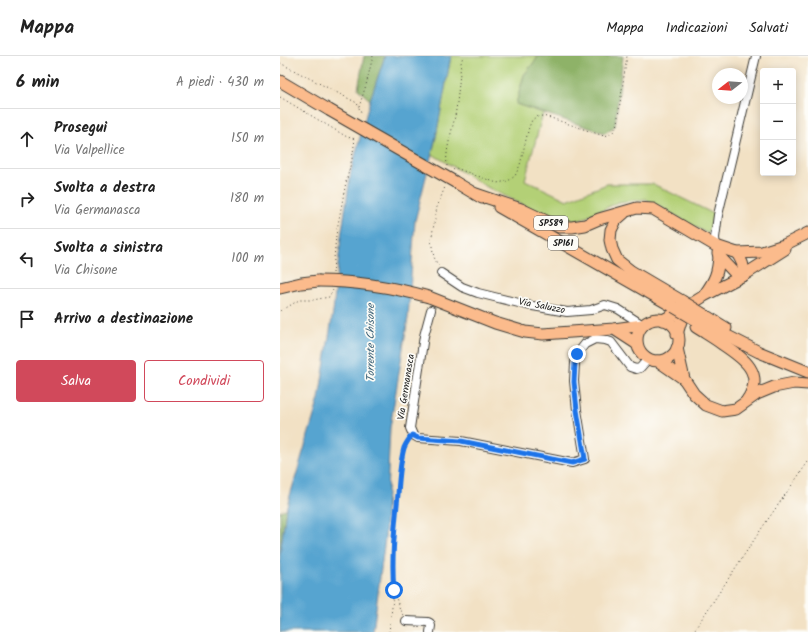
<!DOCTYPE html>
<html lang="it">
<head>
<meta charset="utf-8">
<style>
	body { margin:0; font-family:Kalam,sans-serif; background:#f6f6f6; color:#222 }
	.controls { position:absolute; right:12px; top:12px; display:grid; overflow:hidden; border-radius:4px; box-shadow:0 2px 10px #0003 }
	.controls button { width:36px; height:36px; display:grid; place-items:center; padding:0; border:0; border-bottom:1px solid #e0e0e0; background:#fff; color:#222; font:20px sans-serif }
	.compass { position:absolute; left:432px; top:12px; width:36px; height:36px; border-radius:50%; background:#fff; box-shadow:0 2px 10px #0003; rotate:253deg }
	.stop { position:absolute; width:12px; height:12px; margin:-9px; border:3px solid #1a73e8; border-radius:50%; background:#fff }
	.stop.end { background:#1a73e8; border-color:#fff; box-shadow:0 1px 4px #0008 }
	.list { margin:0; padding:0; list-style:none }
	h2 { display:flex; justify-content:space-between; align-items:center; height:52px; margin:0; padding:0 16px; font-size:17px }
	h2 small { font-size:13px; font-weight:400; color:#767676 }
	.list li { display:grid; grid-template-columns:26px 1fr auto; gap:12px; align-items:center; box-sizing:border-box; height:60px; padding:0 16px; border-top:1px solid #e0e0e0 }
	.list b { display:block; font-size:15px; white-space:nowrap }
	.list p { margin:0; font-size:13px; white-space:nowrap; color:#767676 }
	.list em { font-size:13px; font-style:normal; color:#767676 }
	.actions { display:flex; gap:8px; padding:12px 16px }
	.actions a { flex:1; padding:9px 0; border:1px solid #d1495b; border-radius:4px; text-align:center; font-size:14px; color:#d1495b }
	.actions .main { background:#d1495b; color:#fff }
	.icon { flex:none; width:22px; height:22px; fill:none; stroke:currentColor; stroke-width:2; stroke-linecap:round; stroke-linejoin:round }
	.map { position:relative; flex:none; width:528px; height:576px; overflow:hidden }
	header { display:flex; align-items:center; gap:24px; box-sizing:border-box; height:56px; padding:0 20px; background:#fff; border-bottom:1px solid #e0e0e0 }
	header strong { font-size:19px }
	nav { display:flex; gap:22px; margin-inline-start:auto; font-size:14px }
	main { display:flex }
	aside { flex:1; background:#fff }
	.map>svg:first-child { display:block }
</style>
</head>
<body>
<header>
<strong>Mappa</strong>
<nav><a>Mappa</a><a>Indicazioni</a><a>Salvati</a></nav>
</header>
<main>
<aside>
<h2>6 min<small>A piedi · 430 m</small></h2>
<ul class="list">
<li><svg class="icon" aria-label="ahead" viewBox="0 0 24 24"><path d="M12 20V5M6 11l6-6 6 6"/></svg><div><b>Prosegui</b><p>Via Valpellice</p></div><em>150 m</em></li>
<li><svg class="icon" aria-label="right" viewBox="0 0 24 24"><path d="M7 20v-9h11M14 6l5 5-5 5"/></svg><div><b>Svolta a destra</b><p>Via Germanasca</p></div><em>180 m</em></li>
<li><svg class="icon" aria-label="left" viewBox="0 0 24 24"><path d="M17 20v-9H6M10 6l-5 5 5 5"/></svg><div><b>Svolta a sinistra</b><p>Via Chisone</p></div><em>100 m</em></li>
<li><svg class="icon" aria-label="arrive" viewBox="0 0 24 24"><path d="M6 21V4h12l-3 4 3 4H6"/></svg><div><b>Arrivo a destinazione</b></div></li>
</ul>
<div class="actions"><a class="main">Salva</a><a>Condividi</a></div>
</aside>
<div class="map">
<svg width="528" height="576" viewBox="0 0 528 576">
	<rect width="100%" height="100%" fill="#fdfcf7"/>
	<filter id="ink" filterUnits="userSpaceOnUse"><feTurbulence type="fractalNoise" baseFrequency=".025" numOctaves="2"/><feDisplacementMap in="SourceGraphic" scale="8" xChannelSelector="R" yChannelSelector="G"/><feConvolveMatrix kernelMatrix="1 2 1 2 8 2 1 2 1" color-interpolation-filters="sRGB"/></filter>
	<filter id="wash" filterUnits="userSpaceOnUse"><feTurbulence type="fractalNoise" baseFrequency=".012" numOctaves="4" result="noise"/><feDisplacementMap in="SourceGraphic" scale="16" xChannelSelector="R" yChannelSelector="G"/><feGaussianBlur stdDeviation="0.9" result="paint"/><feColorMatrix in="noise" values="0 0 0 0 0 0 0 0 0 0 0 0 0 0 0 0 0 1.4 0 .05"/><feComposite in="paint" operator="in"/></filter>
	<g filter="url(#wash)">
		<rect width="100%" height="100%" fill="#f2e1c4"/>
		<path fill="#b3d076" stroke="#687649" d="M171 0H259L244 19 236 48 263 57 245 124 287 144 327 128H373L434 158 428 178 366 143 339 146 298 165 269 162 207 131 152 98 156 81Z"/>
		<g fill="#8eb267" stroke="#556742">
			<path d="M84 0H105L90 44 78 33Z"/>
			<path d="M259 0H343L335 70 325 77 236 48 244 19Z"/>
			<path d="M6 453 0 499V455Z"/>
		</g>
		<path fill="#57a4d0" stroke="#3a6076" d="M105 0H171L156 81 135 165 128 262 110 372 105 482 93 576H0V499L6 453 39 343 53 256 61 181 71 115 90 44Z"/>
	</g>
	<g filter="url(#ink)">
		<g fill="none" stroke-linecap="round" stroke-linejoin="round">
			<defs>
				<g id="minor">
					<path d="M436 190 435 182 438 159 476 0"/>
					<path d="M161 217 182 231 198 237 247 249 287 256 311 254 325 249 338 253 363 269"/>
					<path d="M151 254 144 280 130 372 133 379 138 382 181 385 292 407 305 403 297 354 294 325 295 307 297 298 305 288 315 283 325 284 331 286 350 311 356 313 360 312 368 303"/>
					<path d="M126 565 148 566 150 567 151 570 150 576"/>
				</g>
				<g id="major">
					<path d="M0 25 49 54"/>
					<path d="M175 126 202 142"/>
					<path d="M196 138 241 153 279 171H292L305 169 319 163 357 152 373 153 436 190 457 197 482 196 504 189 528 177"/>
					<path d="M219 151 394 251"/>
					<path d="M344 157 336 164 331 174 330 184 332 193 337 204 351 215 402 245"/>
					<path d="M438 197 439 200 454 216 464 219"/>
					<path d="M457 197C462 205 464 210 464 219"/>
					<path d="M0 232 21 227 38 225"/>
					<path d="M425 238C435 224 438 217 439 200"/>
					<path d="M149 241 215 267 245 276 263 278 334 273 363 269"/>
					<path d="M423 258 446 272"/>
					<circle cx="378" cy="284" r="21"/>
					<path d="M383 264 405 252 424 240 464 219 505 193"/>
					<path d="M416 264 479 296 528 316"/>
					<path d="M416 271C425 277 434 282 442 288 463 302 486 317 467 344"/>
					<path d="M334 273 357 288"/>
					<path d="M397 278 405 252"/>
					<path d="M397 292 404 323 414 338 426 349 442 355 456 353 477 338 494 331 514 327 528 328"/>
					<path d="M378 305 404 323"/>
				</g>
			</defs>
			<use href="#minor" stroke="#3c3a35" stroke-width="10"/>
			<use href="#major" stroke="#3c3a35" stroke-width="13"/>
			<g stroke="#3c3a35" stroke-width="1" stroke-dasharray="1 3" stroke-linecap="butt">
				<path d="M0 7 77 47 81 57"/>
				<path d="M0 41 67 81 76 83"/>
				<path d="M79 51 86 29 93 0"/>
				<path d="M167 110C165 94 172 76 175 60 178 43 179 25 181 7L183 0"/>
				<path d="M173 114 176 112 181 114 217 127 228 125 235 120 240 109 249 71 252 64 256 61 262 60 271 62 324 80C333 78 335 75 337 67L347 0"/>
				<path d="M158 210 154 201 151 185 157 151 165 131"/>
				<path d="M53 217 54 203 56 179 66 126 72 103 75 83"/>
				<path d="M0 254 1 255 19 244H33L49 241 53 234"/>
				<path d="M123 559 121 556C118 548 115 540 114 532 111 500 115 468 118 436 120 419 120 401 128 385"/>
				<path d="M109 576 114 535"/>
				<path d="M413 576 484 469 528 406"/>
			</g>
			<use href="#minor" stroke="#fff" stroke-width="8"/>
			<use href="#major" stroke="#fbbb8c" stroke-width="11"/>
			<defs>
				<g id="major-bridge">
					<path d="M49 54 175 126"/>
					<path d="M38 225C76 225 112 231 149 241"/>
					<path d="M402 245 423 258"/>
					<path d="M394 251 416 264"/>
				</g>
			</defs>
			<use href="#major-bridge" stroke="#3c3a35" stroke-width="13" stroke-linecap="butt"/>
			<use href="#major-bridge" stroke="#fbbb8c" stroke-width="11"/>
		</g>
	</g>
	<g fill="none" stroke-linecap="round" stroke-linejoin="round" filter="url(#ink)">
		<path stroke="#1a73e8" stroke-width="5" d="M114 534C111 502 115 470 118 438 119 423 120 407 124 392 126 387 129 383 132 379L138 382 181 385 292 407 305 403 297 354 294 326 295 307 297 298"/>
	</g>
	<g text-anchor="middle" dominant-baseline="central" stroke-width="3.5" stroke-linejoin="round" paint-order="stroke">
		<g fill="#fdfcf7" stroke="#605f5e" stroke-width="1">
			<rect x="254" y="160" width="34" height="14" rx="3"/>
			<rect x="268" y="180" width="30" height="14" rx="3"/>
		</g>
		<g font-size="9" font-weight="bold" fill="#1c1c1c">
			<text x="271" y="167">SP589</text>
			<text x="283" y="187">SP161</text>
		</g>
		<g font-size="10" fill="#1c1c1c" stroke="#fdfcf7">
			<text transform="translate(262 250) rotate(11)">Via Saluzzo</text>
			<text transform="translate(126 331) rotate(-81)">Via Germanasca</text>
		</g>
		<g font-size="11" font-style="italic" fill="#3a6076" stroke="#fdfcf7">
			<text transform="translate(91 287) rotate(-90)">Torrente Chisone</text>
		</g>
	</g>
</svg>
<div class="controls">
<button>+</button>
<button>−</button>
<button><svg class="icon" aria-label="layers" viewBox="0 0 24 24"><path d="M12 4l9 5-9 5-9-5zM3 14l9 5 9-5"/></svg></button>
</div>
<svg class="compass" viewBox="-18 -18 36 36"><path d="M0-13l5 13h-10z" fill="#e53935"/><path d="M0 13l5-13h-10z" fill="#767676"/></svg>
<div class="stop" style="left:114px;top:534px"></div>
<div class="stop end" style="left:297px;top:298px"></div>
</div>
</main>
</body>
</html>
